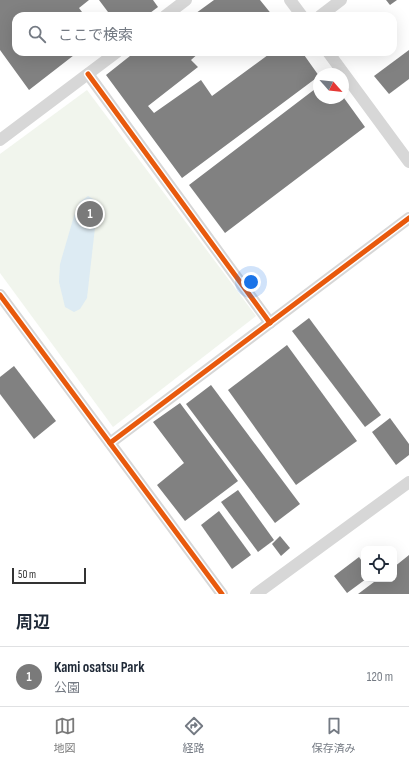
<!DOCTYPE html>
<html lang="ja">
<head>
<meta charset="utf-8">
<style>
	body { margin:0; font-family:"Sofia Sans Condensed","Noto Sans JP",sans-serif; background:#f6f6f7; color:#1f2937 }
	.controls { position:absolute; right:12px; bottom:12px; display:grid; overflow:hidden; border-radius:8px; box-shadow:0 4px 16px #0002 }
	.controls button { width:36px; height:36px; display:grid; place-items:center; padding:0; border:0; border-bottom:1px solid #e0e1e3; background:#fff; color:#1f2937; font:20px sans-serif }
	.compass { position:absolute; left:313px; top:68px; width:36px; height:36px; border-radius:50%; background:#fff; box-shadow:0 4px 16px #0002; rotate:117deg }
	.scale { position:absolute; left:12px; bottom:10px; width:74px; box-sizing:border-box; padding-left:4px; border:2px solid #333; border-top:0; font-size:11px; line-height:14px; white-space:nowrap; color:#333; -webkit-text-stroke:3px #fff; paint-order:stroke }
	.you { position:absolute; left:251px; top:282px; width:14px; height:14px; margin:-10px; border:3px solid #fff; border-radius:50%; background:#1a73e8; box-shadow:0 0 0 6px #1a73e833 }
	.badge { display:grid; place-items:center; width:26px; height:26px; border-radius:50%; background:#7a7a7a; color:#fff; font-size:13px; font-weight:700 }
	.pin { position:absolute; translate:-50% -50%; border:2px solid #fff; box-shadow:0 1px 4px #0006 }
	.list { margin:0; padding:0; list-style:none }
	h2 { display:flex; justify-content:space-between; align-items:center; height:52px; margin:0; padding:0 16px; font-size:17px }
	h2 small { font-size:13px; font-weight:400; color:#747a83 }
	.list li { display:grid; grid-template-columns:26px 1fr auto; gap:12px; align-items:center; box-sizing:border-box; height:60px; padding:0 16px; border-top:1px solid #e0e1e3 }
	.list b { display:block; font-size:15px; white-space:nowrap }
	.list p { margin:0; font-size:13px; white-space:nowrap; color:#747a83 }
	.list em { font-size:13px; font-style:normal; color:#747a83 }
	.icon { flex:none; width:22px; height:22px; fill:none; stroke:currentColor; stroke-width:2; stroke-linecap:round; stroke-linejoin:round }
	.map { position:relative; flex:none; width:409px; height:594px; overflow:hidden }
	.search { position:absolute; background:#fff; box-shadow:0 4px 16px #0002; left:12px; right:12px; top:12px; height:44px; display:flex; align-items:center; gap:10px; box-sizing:border-box; padding:0 14px; border-radius:12px; color:#747a83; font-size:15px }
	.sheet { height:112px; background:#fff }
	nav { display:flex; justify-content:space-around; align-items:center; box-sizing:border-box; height:56px; border-top:1px solid #e0e1e3; background:#fff; font-size:11px; color:#747a83 }
	nav a { display:grid; justify-items:center; gap:2px }
	nav .on { color:#7a7a7a }
	.map>svg:first-child { display:block }
</style>
</head>
<body>
<div class="map">
<svg width="409" height="594" viewBox="0 0 409 594">
	<rect width="100%" height="100%" fill="#fff"/>
	<path fill="#f1f5ed" d="M87 90 256 316 113 427 0 273V154Z"/>
	<path fill="#ddebf3" d="M88 196 95 200 97 210 87 298 80 309 74 312 65 307 59 282 60 264 74 216 80 202Z"/>
	<g fill="#818181">
		<path d="M0 0H89L79 8 85 16H16V52H78L29 90 0 50Z"/>
		<path d="M99 0H153L158 7 146 16H111Z"/>
		<path d="M214 0H260L273 16H192Z"/>
		<path d="M386 0H397L390 5Z"/>
		<path d="M409 50V79L389 94 374 76Z"/>
		<path d="M135 52H200L191 60 198 67 148 106 154 113 201 80 212 96 272 52H302L319 76 182 178 106 75Z"/>
		<path d="M202 52H219L213 56Z"/>
		<path d="M319 86V98H344L365 127 225 233 189 185Z"/>
		<path d="M309 318 381 415 365 427 292 331Z"/>
		<path d="M287 345 357 441 296 485 228 390Z"/>
		<path d="M14 366 56 421 34 439 0 394V377Z"/>
		<path d="M211 385 300 504 275 523 186 404Z"/>
		<path d="M180 403 238 481 185 521 157 485 184 463 153 422Z"/>
		<path d="M390 418 409 444V455L396 465 372 432Z"/>
		<path d="M238 490 274 540 258 552 221 502Z"/>
		<path d="M219 511 251 555 232 569 201 525Z"/>
		<path d="M280 536 290 548 281 556 272 544Z"/>
		<path d="M409 555V594H358L378 579H394V567Z"/>
		<path d="M359 557 364 564V579H366L347 593 334 576Z"/>
	</g>
	<g fill="none" stroke-linecap="round" stroke-linejoin="round">
		<g stroke="#d7d7d7" stroke-width="12">
			<path d="M290 0 302 16"/>
			<path d="M165 16 186 0"/>
			<path d="M320 16 341 0"/>
			<path d="M328 52 409 162"/>
			<path d="M88 74 270 323"/>
			<path d="M0 140 117 52"/>
			<path d="M0 295 222 594"/>
			<path d="M110 443 409 218"/>
			<path d="M256 594 409 482"/>
		</g>
		<defs>
			<g id="cycleway">
				<path d="M88 74 270 323"/>
				<path d="M0 295 222 594"/>
				<path d="M110 443 409 218"/>
			</g>
		</defs>
		<use href="#cycleway" stroke="#fff" stroke-width="8"/>
		<use href="#cycleway" stroke="#e8590c" stroke-width="5"/>
	</g>
</svg>
<div class="controls">
<button><svg class="icon" aria-label="locate" viewBox="0 0 24 24"><circle cx="12" cy="12" r="6"/><path d="M12 2v4M12 18v4M2 12h4M18 12h4"/></svg></button>
</div>
<svg class="compass" viewBox="-18 -18 36 36"><path d="M0-13l5 13h-10z" fill="#e53935"/><path d="M0 13l5-13h-10z" fill="#747a83"/></svg>
<div class="scale">50 m</div>
<div class="you"></div>
<div class="pin badge" style="left:90px;top:214px">1</div>
<div class="search"><svg class="icon" aria-label="search" viewBox="0 0 24 24"><circle cx="10" cy="10" r="6"/><path d="M15 15l6 6"/></svg>ここで検索</div>
</div>
<section class="sheet">
<h2>周辺<small></small></h2>
<ul class="list">
<li><span class="badge">1</span><div><b>Kami osatsu Park</b><p>公園</p></div><em>120 m</em></li>
</ul>
</section>
<nav>
<a class="on"><svg class="icon" aria-label="map" viewBox="0 0 24 24"><path d="M3 6l6-2 6 2 6-2v14l-6 2-6-2-6 2zM9 4v14M15 6v14"/></svg>地図</a>
<a><svg class="icon" aria-label="directions" viewBox="0 0 24 24"><path d="M12 3l9 9-9 9-9-9zM9 14v-3h6M13 9l2 2-2 2"/></svg>経路</a>
<a><svg class="icon" aria-label="saved" viewBox="0 0 24 24"><path d="M7 4h10v16l-5-4-5 4z"/></svg>保存済み</a>
</nav>
</body>
</html>
